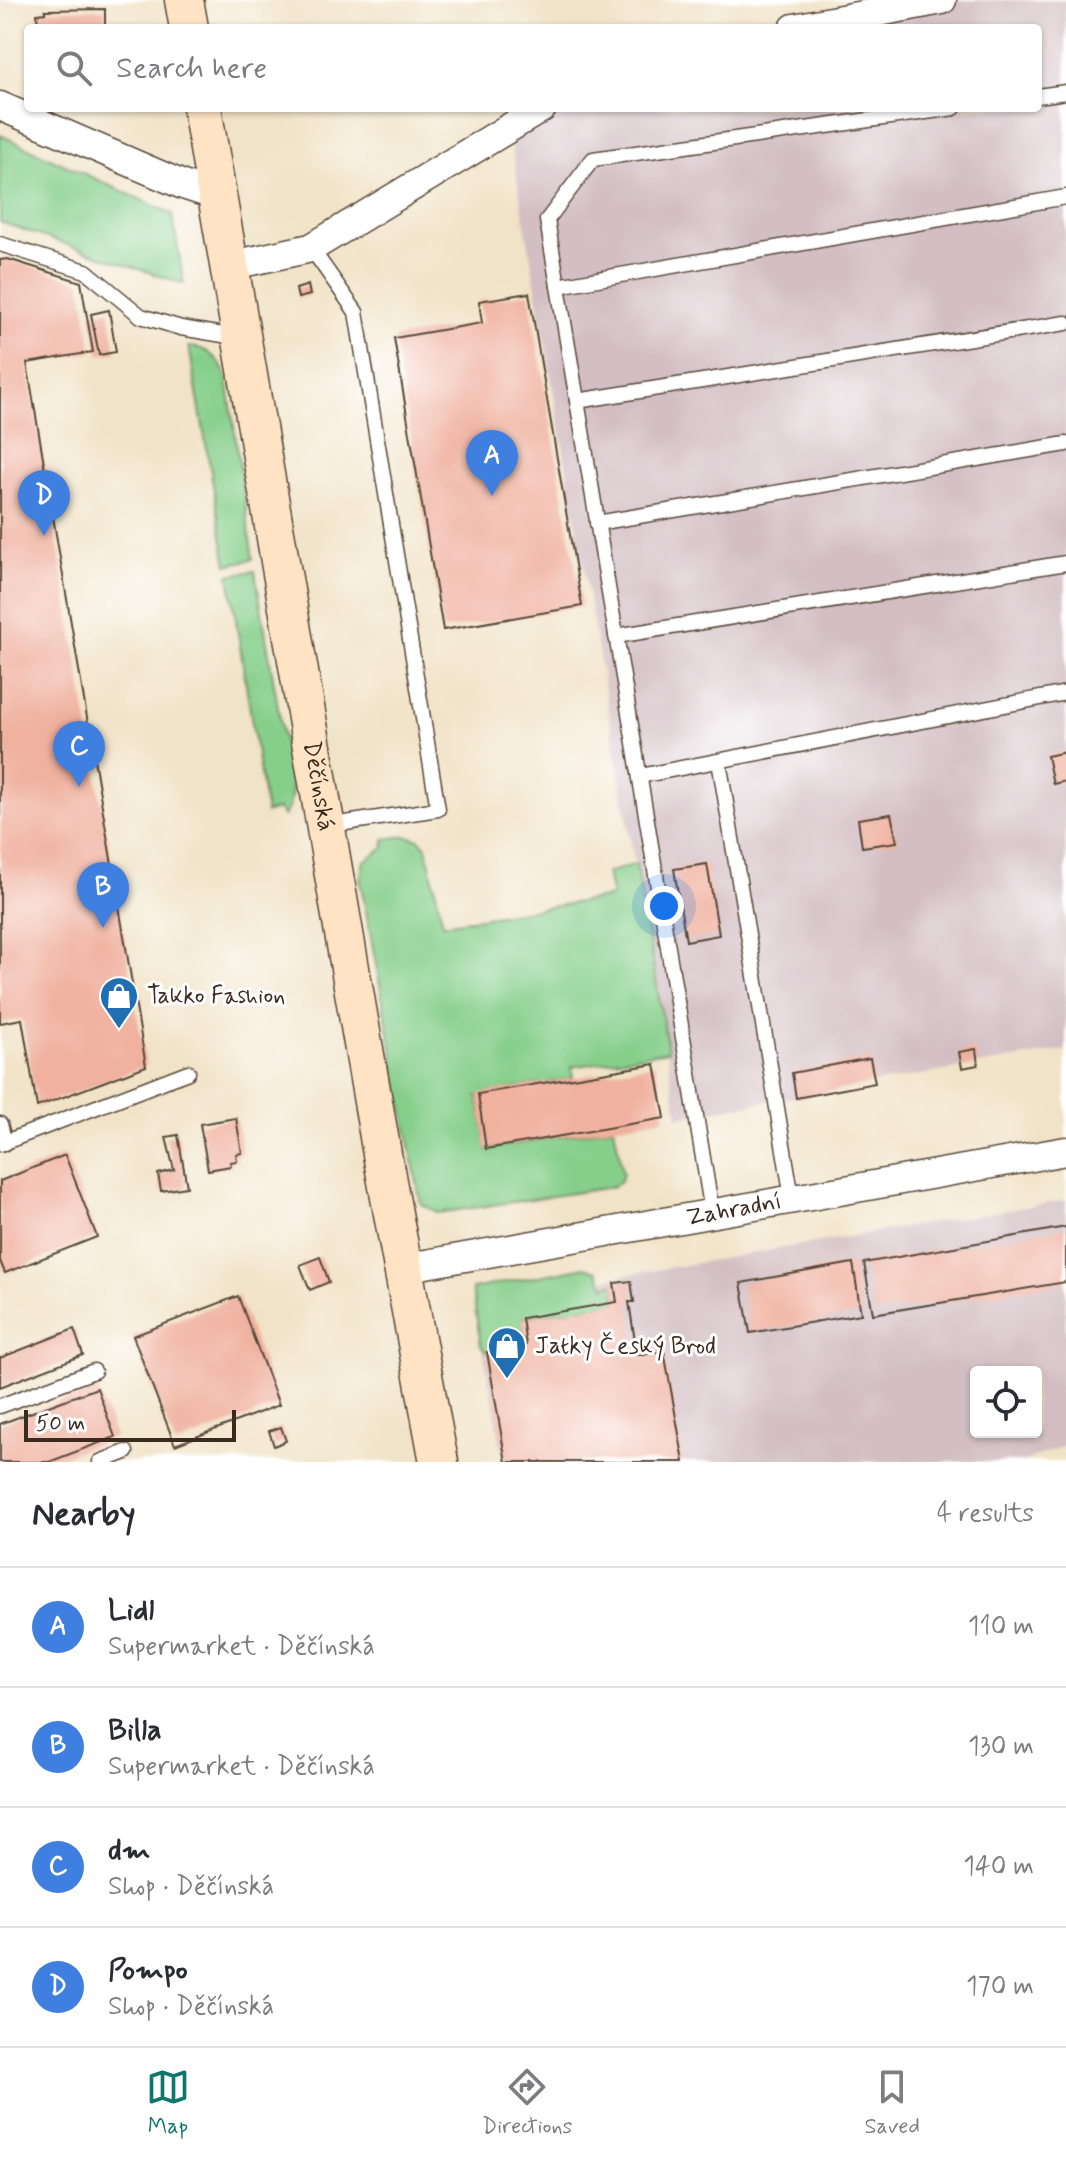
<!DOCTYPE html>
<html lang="en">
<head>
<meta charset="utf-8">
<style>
	body { margin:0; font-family:Mynerve,sans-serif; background:#f7f7f7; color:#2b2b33 }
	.controls { position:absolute; right:24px; bottom:24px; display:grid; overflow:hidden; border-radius:8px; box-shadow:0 2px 6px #0004 }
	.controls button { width:72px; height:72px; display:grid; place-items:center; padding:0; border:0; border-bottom:2px solid #e1e1e2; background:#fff; color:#2b2b33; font:40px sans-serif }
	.scale { position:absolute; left:24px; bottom:20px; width:212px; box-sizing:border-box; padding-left:8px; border:4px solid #3b2a1e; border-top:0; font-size:22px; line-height:28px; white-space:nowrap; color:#3b2a1e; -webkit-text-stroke:6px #fff; paint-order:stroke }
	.you { position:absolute; left:664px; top:906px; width:28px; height:28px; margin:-20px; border:6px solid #fff; border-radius:50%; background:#1a73e8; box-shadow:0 0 0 12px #1a73e833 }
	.badge { display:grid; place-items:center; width:52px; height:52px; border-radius:50%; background:#0f766e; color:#fff; font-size:26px; font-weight:700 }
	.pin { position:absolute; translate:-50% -66px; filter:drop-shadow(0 2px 4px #0008) }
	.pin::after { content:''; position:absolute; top:42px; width:28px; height:24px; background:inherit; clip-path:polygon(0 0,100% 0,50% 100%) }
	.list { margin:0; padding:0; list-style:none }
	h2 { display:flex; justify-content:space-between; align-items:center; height:104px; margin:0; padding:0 32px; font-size:34px }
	h2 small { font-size:26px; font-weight:400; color:#7c7c81 }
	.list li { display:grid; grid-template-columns:52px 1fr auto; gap:24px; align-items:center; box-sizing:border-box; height:120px; padding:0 32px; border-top:2px solid #e1e1e2 }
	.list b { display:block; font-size:30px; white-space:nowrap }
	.list p { margin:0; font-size:26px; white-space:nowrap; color:#7c7c81 }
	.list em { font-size:26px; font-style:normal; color:#7c7c81 }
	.icon { flex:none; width:44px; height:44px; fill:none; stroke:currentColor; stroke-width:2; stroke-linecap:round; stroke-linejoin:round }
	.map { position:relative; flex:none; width:1066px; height:1462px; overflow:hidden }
	.search { position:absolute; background:#fff; box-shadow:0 2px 6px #0004; left:24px; right:24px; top:24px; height:88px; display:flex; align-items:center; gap:20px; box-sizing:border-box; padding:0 28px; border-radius:8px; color:#7c7c81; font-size:30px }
	.sheet { height:584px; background:#fff }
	nav { display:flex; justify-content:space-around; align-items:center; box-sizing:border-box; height:112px; border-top:2px solid #e1e1e2; background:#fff; font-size:22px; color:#7c7c81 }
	nav a { display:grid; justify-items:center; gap:4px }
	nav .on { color:#0f766e }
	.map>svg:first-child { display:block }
</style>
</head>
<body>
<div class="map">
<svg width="1066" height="1462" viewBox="0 0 1066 1462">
	<rect width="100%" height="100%" fill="#fff"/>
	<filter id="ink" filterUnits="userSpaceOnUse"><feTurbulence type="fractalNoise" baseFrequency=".0125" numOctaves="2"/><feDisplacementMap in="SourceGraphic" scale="16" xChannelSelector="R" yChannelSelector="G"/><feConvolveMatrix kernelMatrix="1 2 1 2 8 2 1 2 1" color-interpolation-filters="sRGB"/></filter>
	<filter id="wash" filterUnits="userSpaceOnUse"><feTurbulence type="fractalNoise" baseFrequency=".006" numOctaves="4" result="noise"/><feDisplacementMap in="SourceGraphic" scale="32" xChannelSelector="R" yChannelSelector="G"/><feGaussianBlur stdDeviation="1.8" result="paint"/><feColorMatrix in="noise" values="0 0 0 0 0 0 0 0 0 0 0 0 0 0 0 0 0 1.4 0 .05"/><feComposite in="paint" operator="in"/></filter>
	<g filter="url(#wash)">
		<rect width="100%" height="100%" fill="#f1e3c7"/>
		<g fill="#d2bec3" fill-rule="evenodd">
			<path d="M862 0H1066V1050L678 1117 508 125 544 108H1038V28H770Z"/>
			<path d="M1066 1200V1445L1023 1462H504L474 1301ZM976 1372H1036V1432H976Z"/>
		</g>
		<g fill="#86cf8b" stroke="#607c54" stroke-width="2">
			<path d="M0 135 172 214 184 284 0 222Z"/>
			<path d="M189 347C210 347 220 361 227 378L253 559 227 565Z"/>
			<path d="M255 571 292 791 289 807 283 816 278 809 266 813 229 575Z"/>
			<path d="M405 836 419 839 426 847 443 924 612 897 607 873 636 864 668 1051 572 1067 573 1078 478 1095 487 1149 614 1127 623 1174 620 1182 612 1187 439 1213 421 1204 360 879 364 861 384 848V839Z"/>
			<path d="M585 1267 597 1271 605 1286 614 1283 617 1302 522 1318 526 1345 487 1352 481 1346 472 1289Z"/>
		</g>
		<g id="blocks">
			<g fill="#f0b19f">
				<path d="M105 9V28H38L37 14 45 13V10Z"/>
				<path d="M8 259 81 282 93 352 27 363 146 1066 37 1107 22 1019 0 1023V260Z"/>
				<path d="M308 285 310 295 298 298 296 289Z"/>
				<path d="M529 293 582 606 443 630 394 338 482 323 479 301Z"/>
				<path d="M109 310 116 352 99 355 91 314Z"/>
				<path d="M1066 752V781L1053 784 1047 756Z"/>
				<path d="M891 814 897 842 862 847 858 819Z"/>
				<path d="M707 864 719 935 686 941 674 869Z"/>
				<path d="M976 1049 978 1065 962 1068 959 1052Z"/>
				<path d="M870 1058 875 1083 796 1098 792 1073Z"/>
				<path d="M655 1064 665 1118 486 1149 478 1094Z"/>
				<path d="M236 1118 242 1153 236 1154 237 1161 230 1162 231 1166 208 1170 200 1124Z"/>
				<path d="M178 1135 187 1187 161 1191 158 1174 174 1170 166 1137Z"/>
				<path d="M65 1155 97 1237 5 1273 0 1261V1181Z"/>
				<path d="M1066 1227V1282L873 1314 864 1263Z"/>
				<path d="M320 1257 329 1282 310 1290 300 1265Z"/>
				<path d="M853 1263 861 1314 750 1333 741 1283Z"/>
				<path d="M631 1281 634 1302H629L637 1355 664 1351 684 1462H506L487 1352 526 1345 522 1318 617 1302 614 1283Z"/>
				<path d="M238 1296 279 1405 175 1445 133 1336Z"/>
				<path d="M74 1329 83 1355 0 1387V1358Z"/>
				<path d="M97 1388 115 1437 49 1462H0V1424Z"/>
				<path d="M281 1427 286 1441 274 1446 269 1431Z"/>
			</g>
		</g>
	</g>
	<g filter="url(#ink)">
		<use href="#blocks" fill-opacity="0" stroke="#564637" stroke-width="2"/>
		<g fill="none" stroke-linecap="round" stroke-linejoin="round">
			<defs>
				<g id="service">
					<path d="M1038 96 1066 92"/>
					<path d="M0 244 86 271 141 316 181 328 241 338"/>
					<path d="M311 248 356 312 438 809 326 826"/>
					<path d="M558 286 1066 197"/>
					<path d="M577 401 1066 323"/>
					<path d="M597 523 1066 444"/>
					<path d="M616 636 1066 563"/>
					<path d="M719 761 792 1198"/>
					<path d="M640 776 1066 693"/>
					<path d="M0 1124 5 1143"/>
					<path d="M0 1144 188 1072"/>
					<path d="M712 1212 547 220 593 159 954 108"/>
					<path d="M0 1406 94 1371"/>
					<path d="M100 1462 126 1452"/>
				</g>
				<g id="minor">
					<path d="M794 28 942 0"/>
					<path d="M0 106 183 185 217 196"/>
					<path d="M228 266 311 248 542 108"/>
					<path id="s1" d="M403 1268 1066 1151"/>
				</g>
				<g id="secondary">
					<path d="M184 0 189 28"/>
					<path id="s2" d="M202 108 382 1154 439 1462"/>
				</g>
			</defs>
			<use href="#service" stroke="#564637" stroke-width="17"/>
			<use href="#minor" stroke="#564637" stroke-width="31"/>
			<use href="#secondary" stroke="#564637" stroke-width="41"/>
			<use href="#service" stroke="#fff" stroke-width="14"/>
			<use href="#minor" stroke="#fff" stroke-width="28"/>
			<use href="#secondary" stroke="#fee4c5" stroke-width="38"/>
		</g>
	</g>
	<defs>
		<symbol id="shop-pin" viewBox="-11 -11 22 30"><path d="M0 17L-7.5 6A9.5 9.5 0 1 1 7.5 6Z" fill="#1f6fb2" stroke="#fff"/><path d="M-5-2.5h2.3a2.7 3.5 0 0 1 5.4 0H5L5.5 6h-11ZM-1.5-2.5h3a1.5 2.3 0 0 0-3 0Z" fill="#fff"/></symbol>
	</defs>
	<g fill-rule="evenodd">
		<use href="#shop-pin" x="97" y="974" width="44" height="60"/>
		<use href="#shop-pin" x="485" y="1324" width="44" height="60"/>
	</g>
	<g text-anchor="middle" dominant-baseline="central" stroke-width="6" stroke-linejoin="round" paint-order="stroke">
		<g font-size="24" fill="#3b2a1e" stroke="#fff">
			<text stroke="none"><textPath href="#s2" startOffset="688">Děčínská</textPath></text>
			<text stroke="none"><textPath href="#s1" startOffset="336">Zahradní</textPath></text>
		</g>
		<g font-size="24" fill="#3b2a1e" stroke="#fff" text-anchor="start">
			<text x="147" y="996">Takko Fashion</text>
			<text x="535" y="1346">Jatky Český Brod</text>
		</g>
	</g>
</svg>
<div class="controls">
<button><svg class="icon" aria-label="locate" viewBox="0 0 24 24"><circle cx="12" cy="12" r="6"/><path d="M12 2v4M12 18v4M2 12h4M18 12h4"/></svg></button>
</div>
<div class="scale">50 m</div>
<div class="you"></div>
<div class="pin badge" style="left:492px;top:496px;background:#3f7fe0">A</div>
<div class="pin badge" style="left:103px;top:928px;background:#3f7fe0">B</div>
<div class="pin badge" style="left:79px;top:787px;background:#3f7fe0">C</div>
<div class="pin badge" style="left:44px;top:536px;background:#3f7fe0">D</div>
<div class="search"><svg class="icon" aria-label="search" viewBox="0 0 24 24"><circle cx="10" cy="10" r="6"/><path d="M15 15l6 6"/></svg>Search here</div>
</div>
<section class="sheet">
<h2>Nearby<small>4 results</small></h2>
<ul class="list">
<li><span class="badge" style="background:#3f7fe0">A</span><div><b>Lidl</b><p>Supermarket · Děčínská</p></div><em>110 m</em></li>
<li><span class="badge" style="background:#3f7fe0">B</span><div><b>Billa</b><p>Supermarket · Děčínská</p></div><em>130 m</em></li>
<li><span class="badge" style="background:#3f7fe0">C</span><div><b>dm</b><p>Shop · Děčínská</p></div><em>140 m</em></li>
<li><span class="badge" style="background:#3f7fe0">D</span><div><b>Pompo</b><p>Shop · Děčínská</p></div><em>170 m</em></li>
</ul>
</section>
<nav>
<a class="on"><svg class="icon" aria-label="map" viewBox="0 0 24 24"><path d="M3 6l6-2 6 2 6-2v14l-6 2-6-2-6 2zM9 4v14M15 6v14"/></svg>Map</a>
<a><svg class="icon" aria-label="directions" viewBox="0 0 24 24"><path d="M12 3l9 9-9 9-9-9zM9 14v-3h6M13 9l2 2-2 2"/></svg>Directions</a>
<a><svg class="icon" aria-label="saved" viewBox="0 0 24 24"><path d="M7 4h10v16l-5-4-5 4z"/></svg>Saved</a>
</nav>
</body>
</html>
